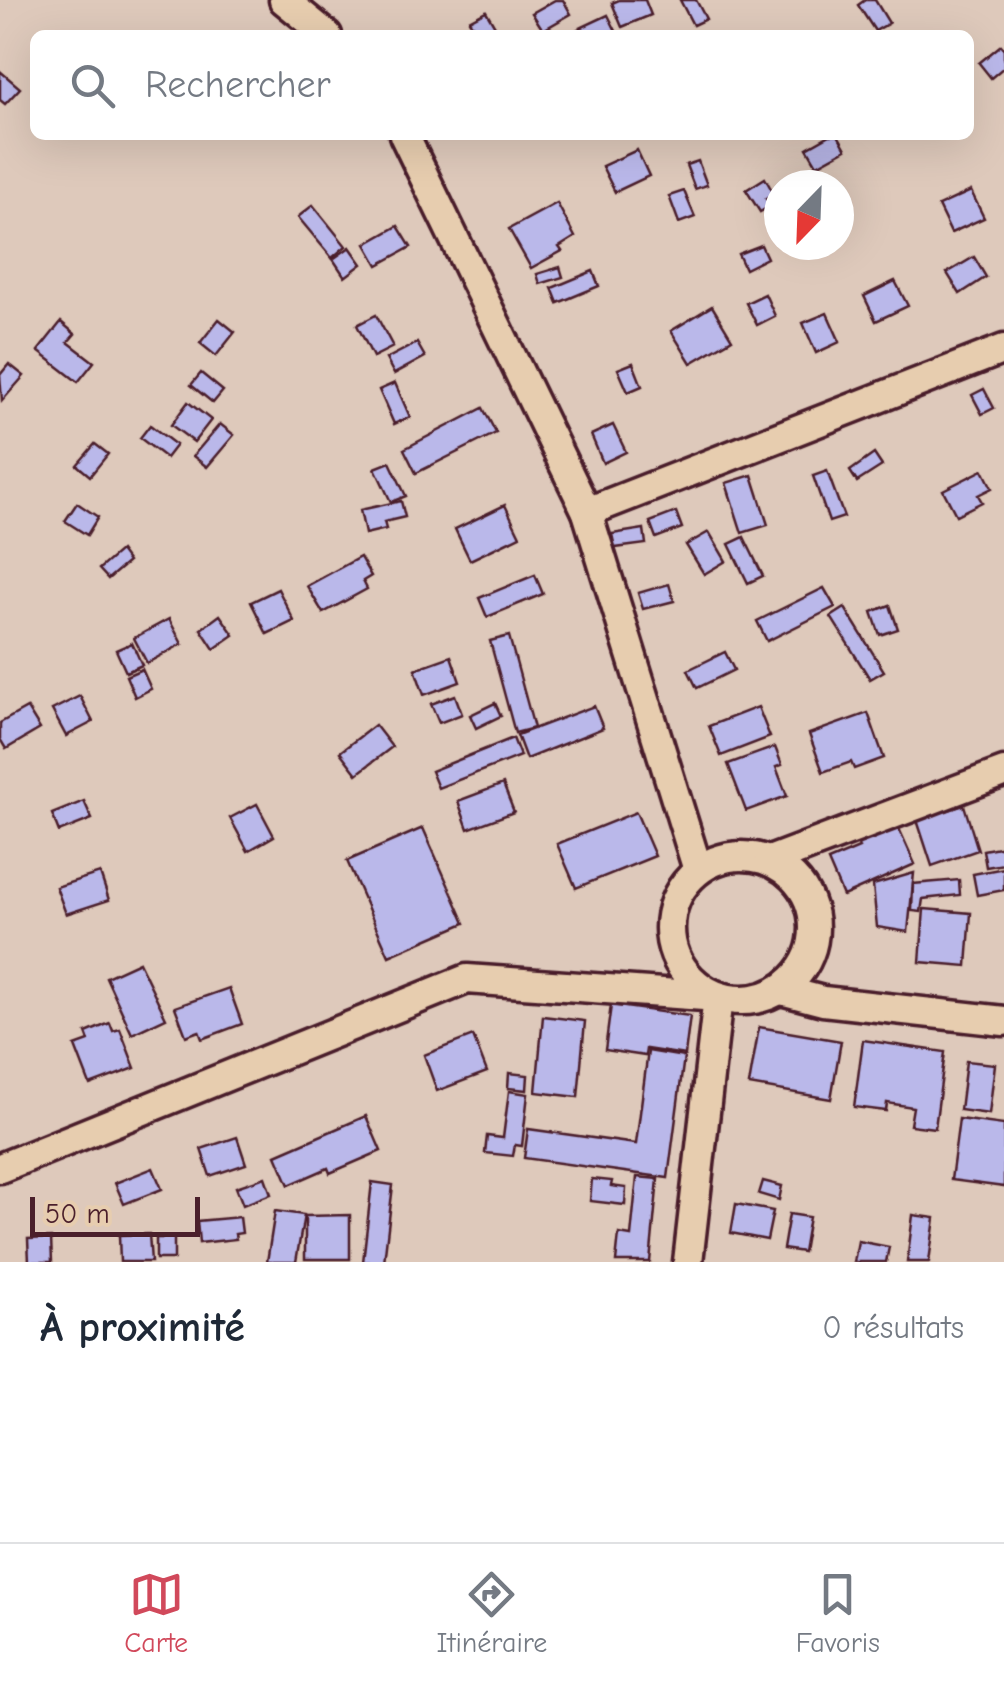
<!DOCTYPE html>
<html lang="fr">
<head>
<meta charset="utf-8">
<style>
	body { margin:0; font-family:"Comic Neue",sans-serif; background:#f2f2f3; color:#1f2937 }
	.compass { position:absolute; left:764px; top:170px; width:90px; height:90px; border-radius:50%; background:#fff; box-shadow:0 10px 40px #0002; rotate:203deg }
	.scale { position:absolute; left:30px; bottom:25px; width:170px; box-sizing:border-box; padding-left:10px; border:5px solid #4a1f2b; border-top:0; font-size:28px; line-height:35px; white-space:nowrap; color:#4a1f2b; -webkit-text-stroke:8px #e7cdaf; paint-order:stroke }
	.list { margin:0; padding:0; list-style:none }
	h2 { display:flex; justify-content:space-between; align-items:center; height:130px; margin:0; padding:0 40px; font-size:42px }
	h2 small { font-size:32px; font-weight:400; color:#747a83 }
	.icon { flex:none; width:55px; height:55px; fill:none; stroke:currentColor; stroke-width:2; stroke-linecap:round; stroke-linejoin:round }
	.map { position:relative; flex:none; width:1004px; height:1262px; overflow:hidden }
	.search { position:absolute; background:#fff; box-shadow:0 10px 40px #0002; left:30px; right:30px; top:30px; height:110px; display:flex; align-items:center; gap:25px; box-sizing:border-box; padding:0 35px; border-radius:15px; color:#747a83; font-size:38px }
	.sheet { height:280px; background:#fff }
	nav { display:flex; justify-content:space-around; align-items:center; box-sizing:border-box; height:140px; border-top:2px solid #e0e1e3; background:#fff; font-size:28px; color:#747a83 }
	nav a { display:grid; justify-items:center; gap:5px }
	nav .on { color:#d1495b }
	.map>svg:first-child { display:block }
</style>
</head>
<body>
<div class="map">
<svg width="1004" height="1262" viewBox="0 0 1004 1262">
	<rect width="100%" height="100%" fill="#dec9bb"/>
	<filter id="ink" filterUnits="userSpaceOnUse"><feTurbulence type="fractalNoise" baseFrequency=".01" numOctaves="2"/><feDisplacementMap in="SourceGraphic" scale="20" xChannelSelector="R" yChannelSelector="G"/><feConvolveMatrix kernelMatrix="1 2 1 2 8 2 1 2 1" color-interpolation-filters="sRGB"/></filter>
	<g filter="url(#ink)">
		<g fill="#bab8ea" stroke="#4a1f2b" stroke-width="2.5">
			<path d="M555 0H563L571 14 543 30 532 13Z"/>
			<path d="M619 0H645L651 15 622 27 612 3Z"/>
			<path d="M680 0H696L706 19 693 25Z"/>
			<path d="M865 0H875L889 23 875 31 858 5Z"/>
			<path d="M486 11 496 28 478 35 469 20Z"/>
			<path d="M608 15 618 35H581L578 29Z"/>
			<path d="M1001 45 1004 49V67L991 78 979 63Z"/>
			<path d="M0 71 20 88 5 104 0 100Z"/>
			<path d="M830 135H838L846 149 817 165 807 148Z"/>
			<path d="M637 150 649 176 615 192 602 166Z"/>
			<path d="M698 161 707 185 695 189 686 165Z"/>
			<path d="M765 178 774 194 766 199 770 206 760 212 746 190Z"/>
			<path d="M684 191 695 217 679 223 669 196Z"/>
			<path d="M971 191 984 218 951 233 938 206Z"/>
			<path d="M557 203 575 237 559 247 562 251 531 268 509 229Z"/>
			<path d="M313 205 346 246 332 258 298 217Z"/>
			<path d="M398 226 411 247 378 265 366 244Z"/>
			<path d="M761 245 767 258 745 269 738 254Z"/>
			<path d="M350 247 362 264 345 277 333 259Z"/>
			<path d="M974 257 986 277 960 294 947 273Z"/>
			<path d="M560 267 563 277 540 284 537 274Z"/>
			<path d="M593 271 599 286 558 303 552 288Z"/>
			<path d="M895 281 908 306 876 321 864 296Z"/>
			<path d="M765 294 775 316 757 325 746 303Z"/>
			<path d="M712 306 732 339 691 363 671 331Z"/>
			<path d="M827 313 840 342 816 353 803 323Z"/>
			<path d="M376 315 393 347 373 357 357 325Z"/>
			<path d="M219 319 235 332 216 356 200 343Z"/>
			<path d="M61 322 75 334 68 342 94 362 78 382 38 351Z"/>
			<path d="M417 343 425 357 394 374 386 359Z"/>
			<path d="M633 363 642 386 628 392 618 369Z"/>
			<path d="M9 364 24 376 2 401 0 375Z"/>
			<path d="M201 373 223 391 213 403 191 385Z"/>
			<path d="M395 383 410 417 394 424 379 390Z"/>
			<path d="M984 389 994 408 982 414 972 395Z"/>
			<path d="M188 402 211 420 194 442 171 425Z"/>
			<path d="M483 408 496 433 416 473 404 449Z"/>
			<path d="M220 424 234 435 207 467 193 456Z"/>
			<path d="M150 425 176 445 166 458 140 438Z"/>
			<path d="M613 425 626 452 603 463 591 435Z"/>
			<path d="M95 444 108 454 90 476 77 465Z"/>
			<path d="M874 454 882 466 857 482 850 471Z"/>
			<path d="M390 462 406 496 391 502 375 468Z"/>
			<path d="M983 470 992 488 978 495 982 502 956 515 943 490Z"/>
			<path d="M827 471 844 517 829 522 813 476Z"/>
			<path d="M752 475 768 525 742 533 726 483Z"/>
			<path d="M401 501 405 517 384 522 386 529 365 534 360 510Z"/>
			<path d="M77 503 98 517 87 535 65 521Z"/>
			<path d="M505 505 520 536 470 560 455 529Z"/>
			<path d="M676 512 682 528 656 538 650 522Z"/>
			<path d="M644 529 646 544 615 548 612 534Z"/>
			<path d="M709 532 726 561 704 574 686 545Z"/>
			<path d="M744 537 763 576 748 583 729 544Z"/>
			<path d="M120 551 128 562 108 579 99 569Z"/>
			<path d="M360 557 371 576 363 581 367 589 323 613 307 586Z"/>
			<path d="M535 575 543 594 487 617 479 598Z"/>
			<path d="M669 584 674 601 643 609 638 593Z"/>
			<path d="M824 588 835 607 767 641 757 621Z"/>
			<path d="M278 589 294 621 267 634 251 602Z"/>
			<path d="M890 605 898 629 880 635 872 612Z"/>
			<path d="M845 608 884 671 870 679 831 617Z"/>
			<path d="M220 615 234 635 214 649 201 629Z"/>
			<path d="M169 619 182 644 147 663 134 638Z"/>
			<path d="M509 636 534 728 515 733 490 641Z"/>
			<path d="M132 643 142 665 126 672 116 650Z"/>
			<path d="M725 652 734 670 697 688 688 670Z"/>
			<path d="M451 656 460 682 424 695 415 669Z"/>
			<path d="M142 669 151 689 135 697 126 676Z"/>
			<path d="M455 695 462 714 439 723 431 704Z"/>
			<path d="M80 696 93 722 66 736 52 710Z"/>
			<path d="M495 703 501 716 476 728 470 715Z"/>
			<path d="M594 706 603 728 526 759 517 735Z"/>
			<path d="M758 707 770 737 721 756 709 726Z"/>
			<path d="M27 708 40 729 6 749 0 739V723Z"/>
			<path d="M868 713 884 758 854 769 851 762 823 772 809 734Z"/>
			<path d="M375 725 392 747 357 774 340 752Z"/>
			<path d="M513 738 520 756 438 788 431 771Z"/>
			<path d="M775 747 782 765 776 767 787 796 746 811 728 764Z"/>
			<path d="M503 784 514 812 468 829 458 801Z"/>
			<path d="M84 801 92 819 59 832 52 814Z"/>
			<path d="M257 804 274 836 248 851 230 818Z"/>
			<path d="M964 805 978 850 932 866 917 820Z"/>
			<path d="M636 812 655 856 576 888 557 844Z"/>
			<path d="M897 824 915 864 843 896 828 861 859 848 857 842Z"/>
			<path d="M423 828 465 923 389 956 347 861Z"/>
			<path d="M1004 846V864L986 867 983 850Z"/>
			<path d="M1004 868V890L977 895 973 874Z"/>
			<path d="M100 873 109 900 66 914 56 887Z"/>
			<path d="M914 873 908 932 877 927 873 885Z"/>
			<path d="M959 880 960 895 923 899 921 912 912 911 913 884Z"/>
			<path d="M924 909 971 913 967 966 920 962Z"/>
			<path d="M139 962 166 1018 132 1034 106 977Z"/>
			<path d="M229 988 242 1024 202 1039 199 1031 186 1036 175 1007Z"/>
			<path d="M611 1005 690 1016 685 1055 646 1049 645 1056 605 1050Z"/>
			<path d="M543 1016 585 1021 578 1097 536 1092Z"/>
			<path d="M110 1023 113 1031 120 1029 135 1068 90 1085 75 1046 89 1041 86 1033Z"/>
			<path d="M759 1027 841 1041 831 1099 749 1085Z"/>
			<path d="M473 1036 487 1072 437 1091 424 1055Z"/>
			<path d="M863 1040 945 1052 935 1128 910 1125 913 1107 887 1103 886 1111 854 1107Z"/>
			<path d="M648 1051 684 1057 668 1178 524 1158 528 1129 636 1144Z"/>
			<path d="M966 1061 995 1064 989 1114 960 1110Z"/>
			<path d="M509 1073 528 1075 527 1090 508 1088Z"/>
			<path d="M509 1091 528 1094 522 1146 515 1145 513 1156 485 1153 487 1136 503 1138Z"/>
			<path d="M366 1116 381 1151 330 1173 328 1168 289 1185 276 1155Z"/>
			<path d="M959 1119 1004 1125V1187L951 1180Z"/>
			<path d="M237 1137 246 1164 210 1176 201 1149Z"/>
			<path d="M153 1168 162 1189 124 1204 115 1183Z"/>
			<path d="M265 1177 271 1194 243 1205 236 1187Z"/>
			<path d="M637 1177 658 1179 650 1262H616L619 1234 631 1236Z"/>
			<path d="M592 1179 612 1181 611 1186 626 1188 625 1205 590 1201Z"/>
			<path d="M763 1181 782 1186 779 1200 759 1194Z"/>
			<path d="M372 1182 393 1185 384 1262H363Z"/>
			<path d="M736 1204 773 1211 767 1240 731 1233Z"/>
			<path d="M275 1211 304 1215 296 1262H267Z"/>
			<path d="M789 1214 809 1217 803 1252 783 1249Z"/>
			<path d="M350 1215V1259H305V1216Z"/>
			<path d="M913 1215 935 1218 929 1262H907Z"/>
			<path d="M240 1217 242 1233 235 1234 236 1239 199 1243 197 1221Z"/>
			<path d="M149 1234 151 1262H120L119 1235Z"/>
			<path d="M51 1238 52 1262H29L28 1239Z"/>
			<rect x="156" y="1238" width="18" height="21"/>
			<path d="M858 1241 889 1247 886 1262H854Z"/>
		</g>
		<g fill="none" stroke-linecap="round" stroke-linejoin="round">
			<defs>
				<g id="minor">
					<path d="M284 0 327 35"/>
					<path d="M404 135 587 512 698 870"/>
					<path d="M587 512 1004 349"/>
					<circle cx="742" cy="928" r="72"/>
					<path d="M769 861 1004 772"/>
					<path d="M781 990 823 1001 1004 1021"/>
					<path d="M0 1168 467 979 718 997 688 1262"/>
				</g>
			</defs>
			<use href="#minor" stroke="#4a1f2b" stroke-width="35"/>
			<use href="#minor" stroke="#e7cdaf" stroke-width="28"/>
		</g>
	</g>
</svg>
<svg class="compass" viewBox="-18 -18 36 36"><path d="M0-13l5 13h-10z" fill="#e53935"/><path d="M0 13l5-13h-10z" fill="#747a83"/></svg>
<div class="scale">50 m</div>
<div class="search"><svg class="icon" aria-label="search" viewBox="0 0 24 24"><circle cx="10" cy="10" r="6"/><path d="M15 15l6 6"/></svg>Rechercher</div>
</div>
<section class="sheet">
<h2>À proximité<small>0 résultats</small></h2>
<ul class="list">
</ul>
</section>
<nav>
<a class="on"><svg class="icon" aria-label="map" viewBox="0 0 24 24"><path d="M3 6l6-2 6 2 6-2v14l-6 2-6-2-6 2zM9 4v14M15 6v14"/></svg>Carte</a>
<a><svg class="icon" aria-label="directions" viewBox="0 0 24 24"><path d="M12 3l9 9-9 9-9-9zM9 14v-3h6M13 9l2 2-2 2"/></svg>Itinéraire</a>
<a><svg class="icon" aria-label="saved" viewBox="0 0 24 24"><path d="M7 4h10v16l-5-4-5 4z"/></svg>Favoris</a>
</nav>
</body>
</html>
